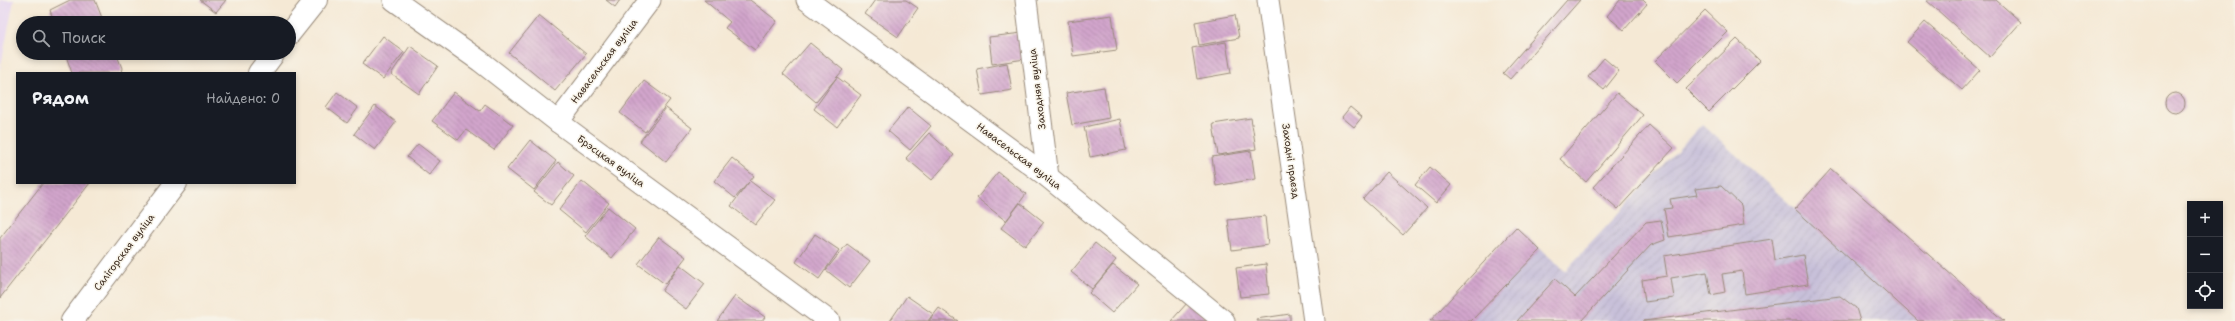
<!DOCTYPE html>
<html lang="ru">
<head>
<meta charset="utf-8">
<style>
	body { margin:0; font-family:"Shantell Sans",sans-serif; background:#242831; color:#f1f3f6 }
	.controls { position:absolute; right:12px; bottom:12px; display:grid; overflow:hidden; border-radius:0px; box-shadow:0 2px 6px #0003 }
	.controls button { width:36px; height:36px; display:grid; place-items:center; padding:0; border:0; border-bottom:1px solid #363941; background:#171b24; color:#f1f3f6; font:20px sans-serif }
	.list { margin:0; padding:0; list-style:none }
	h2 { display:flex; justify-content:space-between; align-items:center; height:52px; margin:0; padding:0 16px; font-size:17px }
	h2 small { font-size:13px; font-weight:400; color:#9ea1a6 }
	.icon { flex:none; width:22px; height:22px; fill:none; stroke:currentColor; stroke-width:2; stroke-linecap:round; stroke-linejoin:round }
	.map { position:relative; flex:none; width:2235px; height:321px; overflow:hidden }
	.search { position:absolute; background:#171b24; box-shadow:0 2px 6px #0003; left:16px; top:16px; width:280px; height:44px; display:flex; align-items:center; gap:10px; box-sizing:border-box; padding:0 14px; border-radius:22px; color:#9ea1a6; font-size:15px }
	.panel { position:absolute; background:#171b24; box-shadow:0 2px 6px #0003; left:16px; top:72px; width:280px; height:112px; border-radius:0px }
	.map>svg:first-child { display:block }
</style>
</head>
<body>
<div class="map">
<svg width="2235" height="321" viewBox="0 0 2235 321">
	<defs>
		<pattern id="industrial-furrows" width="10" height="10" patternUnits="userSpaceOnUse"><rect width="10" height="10" fill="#c7c0d9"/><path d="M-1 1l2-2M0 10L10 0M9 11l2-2" fill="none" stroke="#aca5ba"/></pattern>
		<pattern id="building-back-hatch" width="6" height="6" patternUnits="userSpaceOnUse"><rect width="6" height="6" fill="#d2a5cc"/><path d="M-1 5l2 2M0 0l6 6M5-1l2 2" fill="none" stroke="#ac87a5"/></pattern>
	</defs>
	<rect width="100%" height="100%" fill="#f7f3e8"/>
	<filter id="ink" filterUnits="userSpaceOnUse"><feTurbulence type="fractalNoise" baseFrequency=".025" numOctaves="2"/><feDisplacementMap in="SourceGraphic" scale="8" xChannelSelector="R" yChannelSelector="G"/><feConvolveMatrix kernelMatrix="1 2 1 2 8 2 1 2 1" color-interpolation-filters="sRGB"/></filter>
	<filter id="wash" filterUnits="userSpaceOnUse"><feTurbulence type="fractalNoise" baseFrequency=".012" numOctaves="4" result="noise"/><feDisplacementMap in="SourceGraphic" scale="16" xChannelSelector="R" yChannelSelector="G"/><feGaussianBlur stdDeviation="0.9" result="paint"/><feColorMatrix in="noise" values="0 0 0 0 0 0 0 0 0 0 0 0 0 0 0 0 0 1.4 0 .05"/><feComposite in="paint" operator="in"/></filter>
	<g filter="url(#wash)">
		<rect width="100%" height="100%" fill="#f5e9d5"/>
		<path fill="#e5d3f1" d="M0 0H14L0 70Z"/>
		<path fill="url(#industrial-furrows)" d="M1702 124 1918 321H1430L1516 227 1565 271Z"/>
		<g id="blocks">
			<g fill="url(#building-back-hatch)">
				<path d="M70 0H95L104 23H54L50 10Z"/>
				<path d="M200 0H226L216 12Z"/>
				<path d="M606 0H620L615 7Z"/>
				<path d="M704 0H750L777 21 755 50 725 28 730 22Z"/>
				<path d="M875 0H906L918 8 898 37 865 14Z"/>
				<path d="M1567 0H1580L1510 79 1503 73Z"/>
				<path d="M1620 0H1643L1647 4 1624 30 1607 16Z"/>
				<path d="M1926 0H1996L2021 22 1990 57Z"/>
				<path d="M1705 10 1728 32 1677 83 1655 61Z"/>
				<path d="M539 15 586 54 555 91 509 53Z"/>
				<path d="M1112 15 1117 50 1073 56 1068 21Z"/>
				<path d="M1235 15 1239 38 1199 45 1195 22Z"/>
				<path d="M1925 22 1980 70 1962 90 1907 42Z"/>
				<path d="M1022 33 1025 59 992 64 989 37Z"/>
				<path d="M383 36 404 52 383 79 362 64Z"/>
				<path d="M1737 39 1760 61 1709 112 1686 89Z"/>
				<path d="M1226 42 1231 73 1197 79 1192 48Z"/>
				<path d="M810 43 843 70 816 102 783 74Z"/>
				<path d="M410 46 438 66 419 94 391 74Z"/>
				<path d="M65 53H116L122 68 121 73H72Z"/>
				<path d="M1604 58 1619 71 1604 90 1588 77Z"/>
				<path d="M1007 63 1012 90 982 95 977 69Z"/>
				<path d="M837 77 861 95 837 127 814 109Z"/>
				<path d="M644 81 670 100 645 132 620 113Z"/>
				<path d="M1104 87 1109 118 1072 125 1066 93Z"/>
				<path d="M337 92 358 108 347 123 326 107Z"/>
				<path d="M454 92 480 111 485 104 513 125 494 150 466 130 458 140 432 121Z"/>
				<circle cx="2175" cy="103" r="10"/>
				<path d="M1617 93 1643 115 1586 182 1560 159Z"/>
				<path d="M375 106 396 122 375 150 354 134Z"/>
				<path d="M908 107 931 126 910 150 888 131Z"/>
				<path d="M1350 107 1362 117 1354 127 1342 117Z"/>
				<path d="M666 108 692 128 666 162 640 141Z"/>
				<path d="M1251 118 1256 149 1218 155 1213 124Z"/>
				<path d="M1120 119 1126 150 1090 157 1084 127Z"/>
				<path d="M1649 125 1674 148 1618 209 1593 187Z"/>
				<path d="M929 133 954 155 932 180 906 158Z"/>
				<path d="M530 140 556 161 534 190 507 169Z"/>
				<path d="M418 144 440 161 429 175 407 157Z"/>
				<path d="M1251 151 1255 179 1216 186 1212 157Z"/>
				<path d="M732 158 754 176 750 181 775 200 755 225 731 206 749 182 735 198 714 181Z"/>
				<path d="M558 162 574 176 551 205 534 192Z"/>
				<path d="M1430 167 1451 185 1436 203 1415 185Z"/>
				<path d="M1831 169 2004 321H1918L1795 209Z"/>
				<path d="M998 172 1026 194 1006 221 977 198Z"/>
				<path d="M1387 172 1427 208 1403 235 1363 199Z"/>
				<path d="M582 181 609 203 586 232 559 210Z"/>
				<path d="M43 183H90L0 298V238Z"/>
				<path d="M1721 186 1741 205 1744 225 1669 237 1664 209 1672 208 1670 199 1697 195 1695 189Z"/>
				<path d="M1020 203 1044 222 1025 246 1001 228Z"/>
				<path d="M608 207 635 229 612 258 585 236Z"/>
				<path d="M1265 216 1268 245 1232 250 1228 220Z"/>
				<path d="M1661 220 1665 240 1651 245 1581 321H1517L1555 279 1575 297 1646 222Z"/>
				<path d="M1516 227 1540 250 1471 321H1430Z"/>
				<path d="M815 234 839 250 819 279 796 262Z"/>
				<path d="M659 237 686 257 665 284 638 264Z"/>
				<path d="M1772 239 1775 260 1803 255 1808 284 1745 294 1742 271 1722 274 1725 292 1711 295 1707 272 1671 278 1674 298 1645 302 1642 280 1667 276 1664 256Z"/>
				<path d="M1095 243 1116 260 1092 289 1071 272Z"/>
				<path d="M847 244 870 261 849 288 826 270Z"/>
				<path d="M1266 264 1269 294 1240 297 1236 268Z"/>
				<path d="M680 265 705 284 686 309 662 291Z"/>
				<path d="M1113 265 1137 284 1112 313 1089 293Z"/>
				<path d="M735 296 765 317 762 321H717Z"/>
				<path d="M907 296 933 314 928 321H890Z"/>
				<path d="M1840 296 1856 308 1860 321H1643Z"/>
				<path d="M1188 302 1210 321H1171Z"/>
				<path d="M939 308 958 321H929Z"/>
				<path d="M1290 314V321H1257L1256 319Z"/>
			</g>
		</g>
	</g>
	<g filter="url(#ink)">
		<use href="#blocks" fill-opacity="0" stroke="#988a7a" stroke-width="1"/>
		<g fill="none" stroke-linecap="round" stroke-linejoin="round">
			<defs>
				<g id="street">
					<path d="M394 0 480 61 558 122 829 321"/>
					<path d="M807 0 1048 177 1224 321"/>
					<path d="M1026 0 1048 177"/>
					<path d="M1268 0 1314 321"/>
					<path d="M558 122 650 0"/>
				</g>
				<g id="secondary">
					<path d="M289 34 316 0"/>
					<path d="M259 73 274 53"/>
					<path d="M72 321 176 183"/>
				</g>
			</defs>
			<use href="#street" stroke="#988a7a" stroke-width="23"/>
			<use href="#secondary" stroke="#988a7a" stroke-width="24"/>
			<use href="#street" stroke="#fff" stroke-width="21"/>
			<use href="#secondary" stroke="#fff" stroke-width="22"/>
		</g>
	</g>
	<g text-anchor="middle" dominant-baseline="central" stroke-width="3" stroke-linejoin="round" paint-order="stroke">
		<g font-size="10" fill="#3b2a1e" stroke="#f7f3e8">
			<text transform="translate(604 61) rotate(-53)">Навасельская вуліца</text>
			<text transform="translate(1037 89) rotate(-97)">Заходняя вуліца</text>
			<text transform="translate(1019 156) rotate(37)">Навасельская вуліца</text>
			<text transform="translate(611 161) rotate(36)">Брэсцкая вуліца</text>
			<text transform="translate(1291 161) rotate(82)">Заходні праезд</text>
			<text transform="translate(124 252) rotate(-53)">Салігорская вуліца</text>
		</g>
	</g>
</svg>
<div class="controls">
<button>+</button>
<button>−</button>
<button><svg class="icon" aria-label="locate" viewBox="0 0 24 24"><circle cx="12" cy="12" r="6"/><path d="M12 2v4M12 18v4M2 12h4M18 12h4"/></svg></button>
</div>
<div class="search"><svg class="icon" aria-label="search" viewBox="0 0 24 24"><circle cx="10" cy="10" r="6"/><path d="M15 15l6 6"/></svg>Поиск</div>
<section class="panel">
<h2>Рядом<small>Найдено: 0</small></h2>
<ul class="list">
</ul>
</section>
</div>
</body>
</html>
